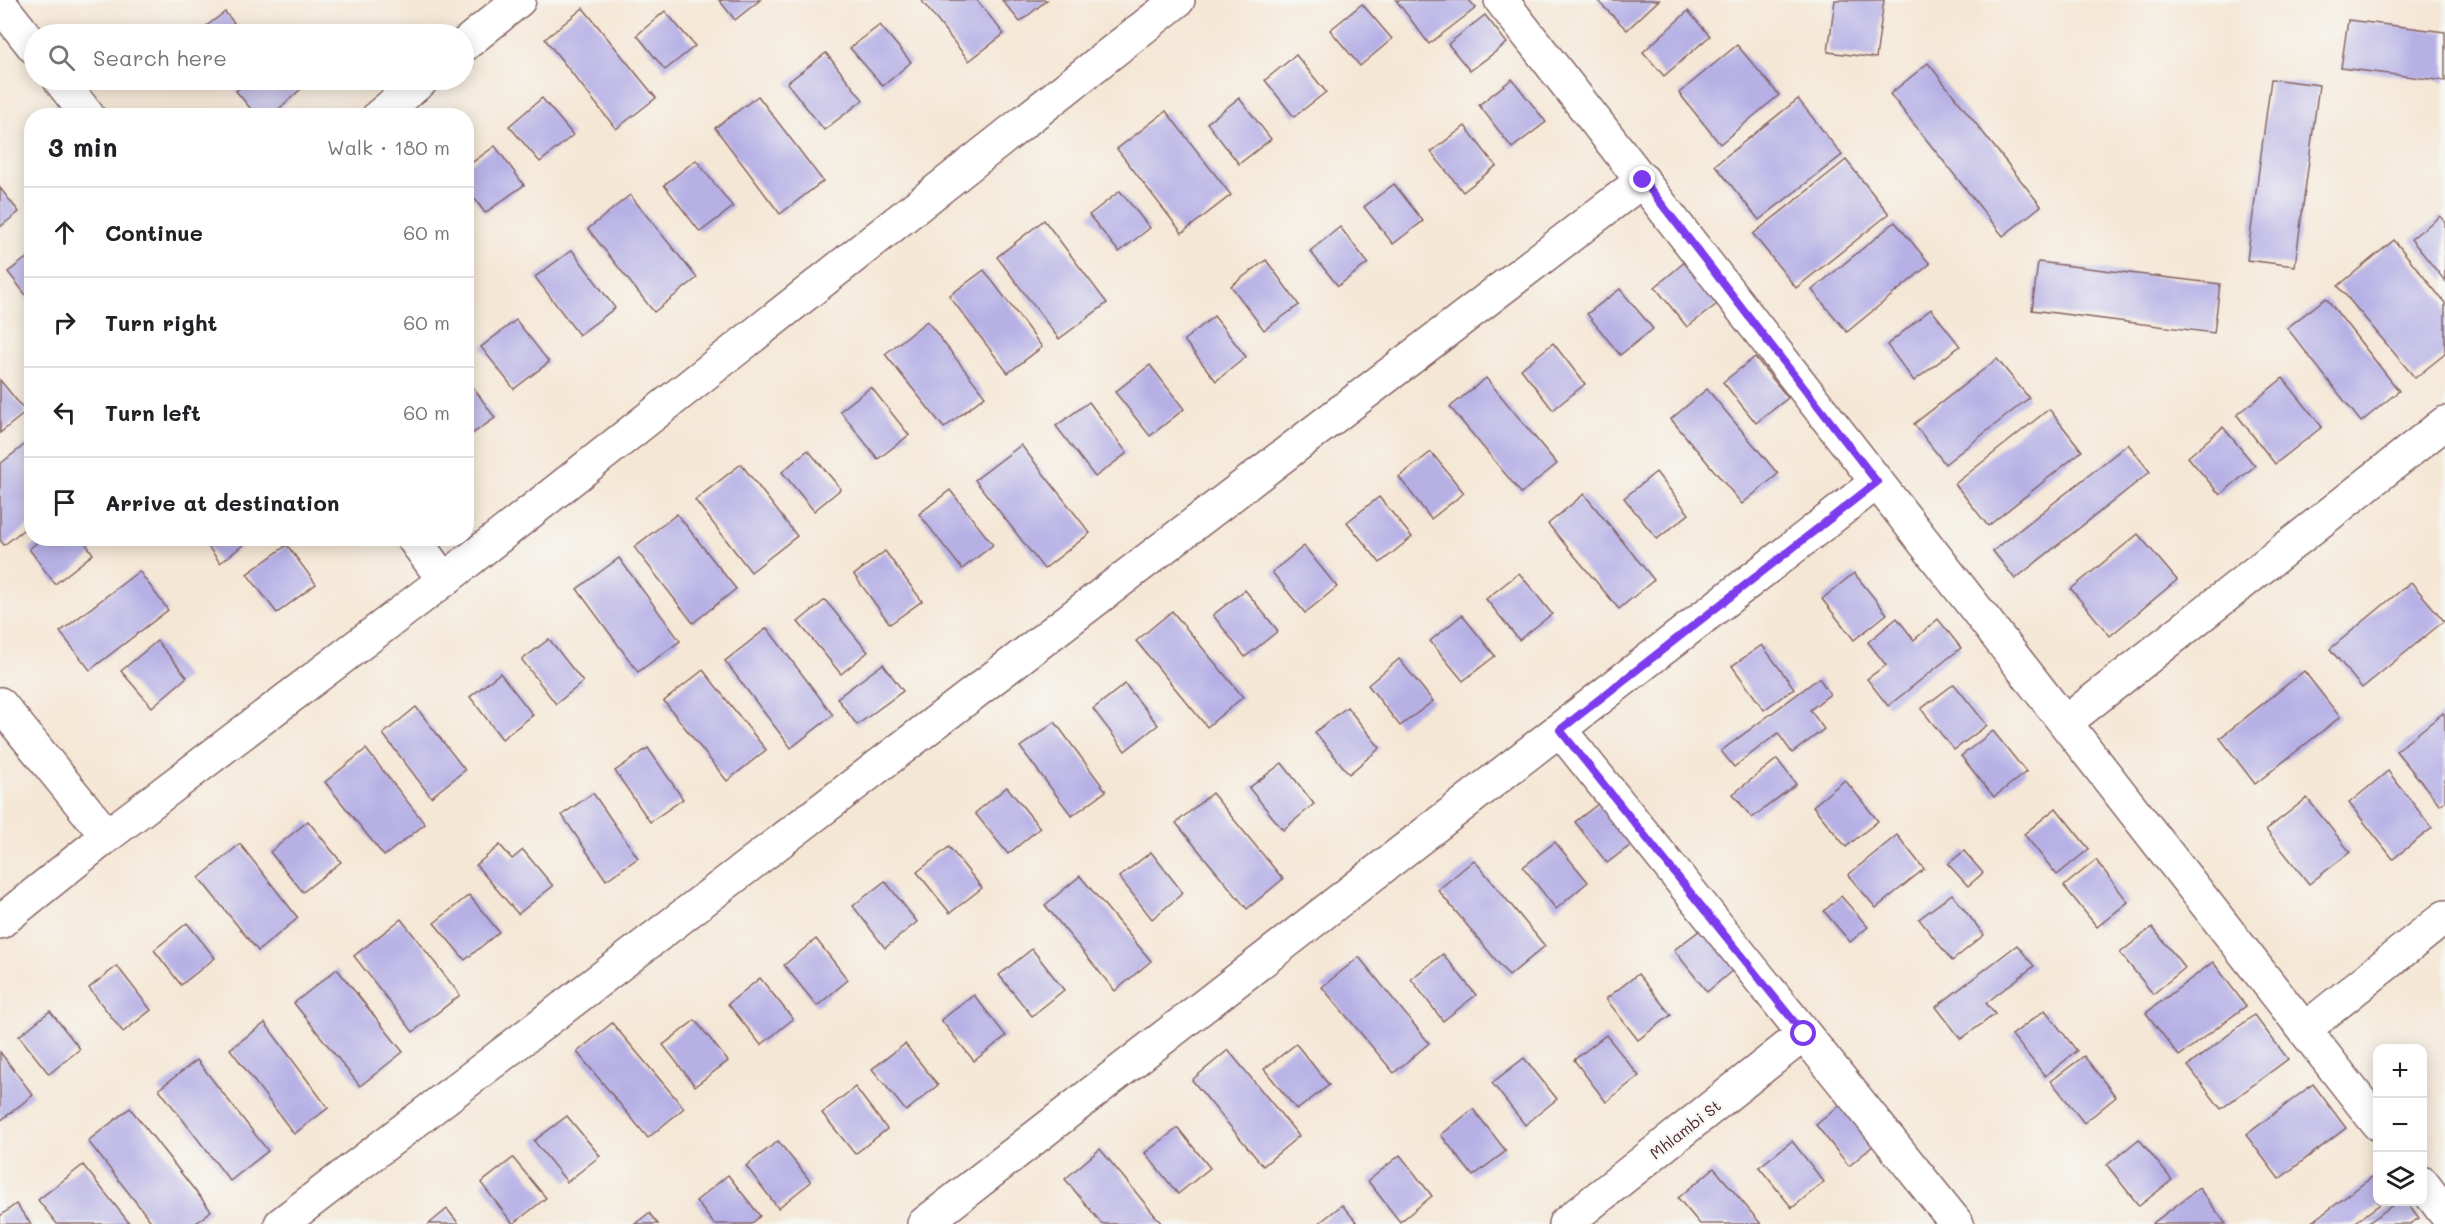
<!DOCTYPE html>
<html lang="en">
<head>
<meta charset="utf-8">
<style>
	body { margin:0; font-family:Mali,sans-serif; background:#f6f6f6; color:#202124 }
	.controls { position:absolute; right:18px; bottom:18px; display:grid; overflow:hidden; border-radius:12px; box-shadow:0 3px 15px #0003 }
	.controls button { width:54px; height:54px; display:grid; place-items:center; padding:0; border:0; border-bottom:2px solid #e0e0e0; background:#fff; color:#202124; font:30px sans-serif }
	.stop { position:absolute; width:18px; height:18px; margin:-14px; border:4px solid #7c3aed; border-radius:50%; background:#fff }
	.stop.end { background:#7c3aed; border-color:#fff; box-shadow:0 2px 6px #0008 }
	.list { margin:0; padding:0; list-style:none }
	h2 { display:flex; justify-content:space-between; align-items:center; height:78px; margin:0; padding:0 24px; font-size:26px }
	h2 small { font-size:20px; font-weight:400; color:#757577 }
	.list li { display:grid; grid-template-columns:39px 1fr auto; gap:18px; align-items:center; box-sizing:border-box; height:90px; padding:0 24px; border-top:2px solid #e0e0e0 }
	.list b { display:block; font-size:22px; white-space:nowrap }
	.list em { font-size:20px; font-style:normal; color:#757577 }
	.icon { flex:none; width:33px; height:33px; fill:none; stroke:currentColor; stroke-width:2; stroke-linecap:round; stroke-linejoin:round }
	.map { position:relative; flex:none; width:2445px; height:1224px; overflow:hidden }
	.search { position:absolute; background:#fff; box-shadow:0 3px 15px #0003; left:24px; top:24px; width:450px; height:66px; display:flex; align-items:center; gap:15px; box-sizing:border-box; padding:0 21px; border-radius:33px; color:#757577; font-size:22px }
	.panel { position:absolute; background:#fff; box-shadow:0 3px 15px #0003; left:24px; top:108px; width:450px; height:438px; border-radius:24px }
	.map>svg:first-child { display:block }
</style>
</head>
<body>
<div class="map">
<svg width="2445" height="1224" viewBox="0 0 2445 1224">
	<rect width="100%" height="100%" fill="#f6f6f2"/>
	<filter id="ink" filterUnits="userSpaceOnUse"><feTurbulence type="fractalNoise" baseFrequency=".0167" numOctaves="2"/><feDisplacementMap in="SourceGraphic" scale="12" xChannelSelector="R" yChannelSelector="G"/><feConvolveMatrix kernelMatrix="1 2 1 2 8 2 1 2 1" color-interpolation-filters="sRGB"/></filter>
	<filter id="wash" filterUnits="userSpaceOnUse"><feTurbulence type="fractalNoise" baseFrequency=".008" numOctaves="4" result="noise"/><feDisplacementMap in="SourceGraphic" scale="24" xChannelSelector="R" yChannelSelector="G"/><feGaussianBlur stdDeviation="1.35" result="paint"/><feColorMatrix in="noise" values="0 0 0 0 0 0 0 0 0 0 0 0 0 0 0 0 0 1.4 0 .05"/><feComposite in="paint" operator="in"/></filter>
	<g filter="url(#wash)">
		<rect width="100%" height="100%" fill="#f5e7d5"/>
		<g id="blocks">
			<g fill="#b6b0e5">
				<path d="M719 0H760L735 20Z"/>
				<path d="M921 0H977L1004 34 969 61Z"/>
				<path d="M1002 0H1047L1020 22Z"/>
				<path d="M1396 0H1469L1476 8 1429 44Z"/>
				<path d="M1597 0H1659L1627 30Z"/>
				<path d="M1835 0H1884L1876 58 1828 52Z"/>
				<path d="M1362 4 1392 39 1360 66 1330 30Z"/>
				<path d="M583 8 656 98 616 129 545 39Z"/>
				<path d="M665 11 695 46 665 70 637 35Z"/>
				<path d="M1688 11 1710 36 1664 76 1643 52Z"/>
				<path d="M225 12 243 34H196Z"/>
				<path d="M1485 15 1507 43 1470 71 1448 44Z"/>
				<path d="M2348 20 2445 32V81L2341 68Z"/>
				<path d="M880 25 911 62 883 86 850 48Z"/>
				<path d="M1737 45 1779 95 1720 144 1679 93Z"/>
				<path d="M826 53 863 100 824 130 787 83Z"/>
				<path d="M1296 55 1326 92 1294 117 1265 80Z"/>
				<path d="M1928 63 2041 206 2003 236 1890 94Z"/>
				<path d="M1512 79 1546 122 1512 148 1479 105Z"/>
				<path d="M2271 79 2319 85 2295 266 2247 260Z"/>
				<path d="M249 80H294L302 88 271 116H257L236 91Z"/>
				<path d="M758 96 823 181 780 214 715 128Z"/>
				<path d="M542 98 573 135 540 162 509 126Z"/>
				<path d="M1239 98 1271 139 1239 164 1207 123Z"/>
				<path d="M1798 99 1842 155 1759 220 1715 165Z"/>
				<path d="M1166 111 1231 195 1182 233 1117 149Z"/>
				<path d="M1465 126 1496 166 1463 192 1431 152Z"/>
				<path d="M495 146 524 185 485 213 466 187V167Z"/>
				<path d="M696 160 733 207 700 232 664 185Z"/>
				<path d="M1846 160 1889 214 1796 288 1753 234Z"/>
				<path d="M1394 184 1423 221 1393 244 1364 207Z"/>
				<path d="M0 188 19 212 0 227Z"/>
				<path d="M1120 191 1150 228 1119 252 1089 215Z"/>
				<path d="M630 195 697 278 654 312 588 229Z"/>
				<path d="M2440 216 2445 222V281L2411 239Z"/>
				<path d="M1044 220 1107 303 1059 339 997 257Z"/>
				<path d="M1895 222 1930 264 1847 332 1812 290Z"/>
				<path d="M1340 227 1368 263 1338 286 1310 251Z"/>
				<path d="M2394 240 2445 303V354L2415 378 2338 286Z"/>
				<path d="M572 250 615 308 579 335 535 277Z"/>
				<path d="M32 254V303L8 272Z"/>
				<path d="M1266 260 1299 305 1264 330 1231 286Z"/>
				<path d="M1686 261 1720 302 1687 327 1655 287Z"/>
				<path d="M2038 262 2220 284 2214 333 2032 310Z"/>
				<path d="M984 270 1042 347 1008 373 949 296Z"/>
				<path d="M1620 289 1653 329 1620 355 1587 314Z"/>
				<path d="M2326 298 2399 391 2361 422 2287 328Z"/>
				<path d="M1931 309 1960 346 1914 381 1887 345Z"/>
				<path d="M1214 316 1246 357 1216 381 1184 340Z"/>
				<path d="M516 320 549 362 514 389 481 347Z"/>
				<path d="M927 321 985 396 944 428 885 354Z"/>
				<path d="M1553 343 1585 384 1553 410 1521 369Z"/>
				<path d="M1755 357 1788 398 1756 423 1723 382Z"/>
				<path d="M1997 359 2029 398 1945 464 1914 424Z"/>
				<path d="M1150 365 1184 409 1150 436 1115 392Z"/>
				<path d="M466 377 495 418 466 438Z"/>
				<path d="M1486 378 1557 464 1521 493 1450 407Z"/>
				<path d="M2283 378 2322 427 2275 464 2237 415Z"/>
				<path d="M0 380 26 412 0 433Z"/>
				<path d="M871 387 909 435 878 459 840 411Z"/>
				<path d="M1707 389 1778 474 1742 504 1671 419Z"/>
				<path d="M1089 402 1127 453 1095 477 1056 426Z"/>
				<path d="M2049 409 2082 451 1988 526 1955 484Z"/>
				<path d="M2223 427 2255 466 2220 495 2188 457Z"/>
				<path d="M32 439V523L4 545 0 540V464Z"/>
				<path d="M2128 444 2150 472 2015 579 1993 551Z"/>
				<path d="M1021 445 1090 533 1044 569 975 480Z"/>
				<path d="M808 450 841 489 814 511 782 472Z"/>
				<path d="M1431 452 1464 493 1431 519 1399 477Z"/>
				<path d="M741 464 797 536 751 572 695 500Z"/>
				<path d="M1656 472 1689 514 1657 539 1624 498Z"/>
				<path d="M950 490 993 545 962 569 919 514Z"/>
				<path d="M1584 494 1654 580 1619 609 1548 524Z"/>
				<path d="M1379 497 1412 537 1380 563 1347 522Z"/>
				<path d="M677 514 736 589 693 623 634 547Z"/>
				<path d="M2138 534 2177 580 2110 636 2071 589Z"/>
				<path d="M43 538H82L93 554 55 584 29 549Z"/>
				<path d="M202 538H252L220 563Z"/>
				<path d="M287 545 316 584 277 613 247 574Z"/>
				<path d="M1304 546 1337 587 1305 613 1272 572Z"/>
				<path d="M885 551 922 601 890 624 854 575Z"/>
				<path d="M619 558 680 641 638 672 577 589Z"/>
				<path d="M139 571 168 610 90 670 60 632Z"/>
				<path d="M1519 573 1552 614 1519 640 1486 599Z"/>
				<path d="M1854 573 1887 614 1854 640 1822 599Z"/>
				<path d="M2411 582 2444 621 2362 688 2330 649Z"/>
				<path d="M1245 590 1278 631 1245 657 1213 615Z"/>
				<path d="M825 600 868 652 841 674 798 622Z"/>
				<path d="M1172 611 1243 697 1207 727 1136 641Z"/>
				<path d="M1462 615 1495 656 1463 681 1430 641Z"/>
				<path d="M1897 618 1914 640 1938 619 1961 648 1888 706 1867 679 1886 665 1868 642Z"/>
				<path d="M767 628 833 715 791 748 725 661Z"/>
				<path d="M549 639 583 682 556 704 522 660Z"/>
				<path d="M157 641 187 677 152 707 121 671Z"/>
				<path d="M1762 645 1794 688 1764 710 1732 666Z"/>
				<path d="M1399 659 1433 701 1400 726 1368 685Z"/>
				<path d="M883 664 903 691 857 725 837 698Z"/>
				<path d="M703 670 766 750 727 781 664 701Z"/>
				<path d="M2304 671 2340 717 2255 784 2220 738Z"/>
				<path d="M500 673 533 715 502 739 470 697Z"/>
				<path d="M1819 678 1830 694 1810 710 1824 729 1792 753 1778 733 1734 767 1721 751Z"/>
				<path d="M1125 684 1158 725 1125 751 1093 709Z"/>
				<path d="M1954 684 1987 725 1954 750 1921 709Z"/>
				<path d="M416 707 465 770 431 797 383 734Z"/>
				<path d="M1347 707 1380 748 1349 774 1315 732Z"/>
				<path d="M2443 713 2445 716V801L2440 805 2396 751Z"/>
				<path d="M1055 722 1106 791 1072 816 1020 747Z"/>
				<path d="M1993 731 2026 772 1994 797 1961 756Z"/>
				<path d="M648 748 683 799 650 822 615 771Z"/>
				<path d="M366 749 425 824 384 856 325 782Z"/>
				<path d="M1777 759 1796 784 1752 818 1733 794Z"/>
				<path d="M1282 763 1314 804 1283 830 1249 788Z"/>
				<path d="M2388 771 2432 828 2393 859 2349 803Z"/>
				<path d="M1845 780 1878 821 1846 847 1813 806Z"/>
				<path d="M1007 787 1040 828 1008 854 975 813Z"/>
				<path d="M593 793 638 858 606 880 562 815Z"/>
				<path d="M1212 793 1283 879 1247 909 1176 823Z"/>
				<path d="M1607 797 1640 838 1607 863 1575 822Z"/>
				<path d="M2307 798 2350 852 2309 884 2266 830Z"/>
				<path d="M2056 808 2089 849 2057 875 2024 834Z"/>
				<path d="M308 821 341 862 303 892 270 852Z"/>
				<path d="M1897 835 1924 869 1876 908 1848 875Z"/>
				<path d="M1555 842 1588 882 1556 909 1523 867Z"/>
				<path d="M240 844 298 918 258 951 199 878Z"/>
				<path d="M500 845 512 859 523 850 553 886 518 914 476 865Z"/>
				<path d="M949 847 982 888 950 913 917 872Z"/>
				<path d="M1964 851 1983 873 1968 886 1948 864Z"/>
				<path d="M1151 852 1183 893 1152 919 1119 877Z"/>
				<path d="M1474 860 1545 946 1509 976 1438 890Z"/>
				<path d="M2096 860 2128 902 2097 927 2064 886Z"/>
				<path d="M1080 876 1151 961 1115 991 1045 905Z"/>
				<path d="M885 881 917 922 885 948 853 906Z"/>
				<path d="M1952 894 1984 935 1952 961 1919 919Z"/>
				<path d="M469 895 499 932 465 960 434 923Z"/>
				<path d="M1841 896 1868 927 1850 942 1824 911Z"/>
				<path d="M401 919 460 995 413 1032 354 956Z"/>
				<path d="M187 923 215 958 181 985 154 950Z"/>
				<path d="M1707 925 1739 965 1707 992 1674 950Z"/>
				<path d="M2152 927 2185 968 2153 994 2120 953Z"/>
				<path d="M816 939 848 980 817 1006 784 965Z"/>
				<path d="M2017 945 2034 966 1986 1003 1995 1014 1961 1039 1936 1007Z"/>
				<path d="M1032 949 1064 990 1032 1016 999 975Z"/>
				<path d="M1443 954 1476 995 1443 1021 1411 979Z"/>
				<path d="M1359 957 1429 1043 1394 1073 1322 987Z"/>
				<path d="M2213 962 2246 1006 2179 1056 2146 1013Z"/>
				<path d="M117 966 151 1010 123 1032 89 988Z"/>
				<path d="M337 969 403 1052 360 1086 294 1003Z"/>
				<path d="M1638 974 1671 1015 1638 1040 1606 999Z"/>
				<path d="M760 978 793 1019 761 1045 728 1004Z"/>
				<path d="M974 995 1006 1036 974 1061 941 1020Z"/>
				<path d="M2045 1010 2077 1051 2045 1076 2012 1035Z"/>
				<path d="M50 1011 80 1049 49 1074 19 1036Z"/>
				<path d="M2254 1015 2288 1059 2221 1109 2188 1066Z"/>
				<path d="M695 1020 728 1061 695 1086 663 1045Z"/>
				<path d="M265 1023 328 1108 294 1134 230 1049Z"/>
				<path d="M612 1023 684 1108 648 1138 577 1052Z"/>
				<path d="M1606 1035 1639 1076 1606 1102 1574 1060Z"/>
				<path d="M905 1044 938 1085 906 1111 872 1069Z"/>
				<path d="M1296 1044 1329 1085 1297 1110 1264 1069Z"/>
				<path d="M1228 1050 1299 1136 1263 1166 1192 1080Z"/>
				<path d="M0 1052 33 1095 0 1121Z"/>
				<path d="M2084 1056 2116 1097 2084 1123 2051 1081Z"/>
				<path d="M1524 1058 1557 1099 1525 1125 1492 1083Z"/>
				<path d="M197 1060 268 1151 230 1181 159 1089Z"/>
				<path d="M2313 1084 2346 1128 2279 1179 2246 1135Z"/>
				<path d="M855 1087 887 1129 855 1154 822 1113Z"/>
				<path d="M1847 1099 1880 1140 1849 1166 1816 1125Z"/>
				<path d="M130 1108 211 1211 195 1224H153L88 1141Z"/>
				<path d="M1473 1109 1506 1151 1473 1176 1441 1135Z"/>
				<path d="M567 1116 600 1156 567 1182 534 1141Z"/>
				<path d="M1178 1128 1210 1168 1178 1194 1145 1153Z"/>
				<path d="M2139 1139 2172 1180 2139 1206 2107 1165Z"/>
				<path d="M778 1141 811 1182 778 1208 746 1166Z"/>
				<path d="M1792 1141 1824 1182 1792 1208 1759 1167Z"/>
				<path d="M1100 1149 1162 1224H1102L1065 1179Z"/>
				<path d="M1400 1155 1432 1196 1400 1222 1368 1181Z"/>
				<path d="M513 1158 546 1198 513 1224 481 1183Z"/>
				<path d="M83 1165 130 1224H57L38 1200Z"/>
				<path d="M1714 1168 1761 1224H1700L1678 1198Z"/>
				<path d="M728 1175 760 1216 751 1224H714L696 1201Z"/>
				<path d="M2372 1177 2378 1185V1202H2383L2353 1224H2310Z"/>
				<path d="M2199 1188 2226 1224H2152Z"/>
				<path d="M2397 1202H2407L2419 1218 2410 1224H2367Z"/>
				<path d="M16 1204 31 1224H0V1216Z"/>
				<path d="M1342 1205 1358 1224H1318Z"/>
				<path d="M447 1209 459 1224H429Z"/>
				<path d="M649 1213 658 1224H635Z"/>
			</g>
		</g>
	</g>
	<g filter="url(#ink)">
		<use href="#blocks" fill-opacity="0" stroke="#866566" stroke-width="1.5"/>
		<g fill="none" stroke-linecap="round" stroke-linejoin="round">
			<defs>
				<g id="street">
					<path d="M1501 0 2378 1124"/>
					<path d="M0 4 34 47"/>
					<path d="M464 45 519 0"/>
					<path d="M60 80 88 116"/>
					<path d="M379 116 422 80"/>
					<path d="M413 538 444 580"/>
					<path d="M0 704 107 836"/>
					<path d="M2066 722 2445 423"/>
					<path d="M1560 730 1957 1224"/>
					<path d="M0 922 107 836 444 580 1178 0"/>
					<path d="M2305 1029 2445 917"/>
					<path d="M2422 1183 2445 1213"/>
					<path d="M281 1224 1643 180"/>
					<path d="M924 1224 1877 482"/>
					<path d="M1565 1224 1804 1034"/>
				</g>
			</defs>
			<use href="#street" stroke="#866566" stroke-width="36"/>
			<use href="#street" stroke="#fff" stroke-width="33"/>
		</g>
	</g>
	<g fill="none" stroke-linecap="round" stroke-linejoin="round" filter="url(#ink)">
		<path stroke="#7c3aed" stroke-width="8" d="M1643 180 1877 482 1560 730 1804 1034"/>
	</g>
	<g text-anchor="middle" dominant-baseline="central" stroke-width="5" stroke-linejoin="round" paint-order="stroke">
		<g font-size="16" fill="#4a1f2b" stroke="#f6f6f2">
			<text transform="translate(1685 1129) rotate(-38)">Mhlambi St</text>
		</g>
	</g>
</svg>
<div class="controls">
<button>+</button>
<button>−</button>
<button><svg class="icon" aria-label="layers" viewBox="0 0 24 24"><path d="M12 4l9 5-9 5-9-5zM3 14l9 5 9-5"/></svg></button>
</div>
<div class="stop" style="left:1804px;top:1034px"></div>
<div class="stop end" style="left:1643px;top:180px"></div>
<div class="search"><svg class="icon" aria-label="search" viewBox="0 0 24 24"><circle cx="10" cy="10" r="6"/><path d="M15 15l6 6"/></svg>Search here</div>
<section class="panel">
<h2>3 min<small>Walk · 180 m</small></h2>
<ul class="list">
<li><svg class="icon" aria-label="ahead" viewBox="0 0 24 24"><path d="M12 20V5M6 11l6-6 6 6"/></svg><div><b>Continue</b></div><em>60 m</em></li>
<li><svg class="icon" aria-label="right" viewBox="0 0 24 24"><path d="M7 20v-9h11M14 6l5 5-5 5"/></svg><div><b>Turn right</b></div><em>60 m</em></li>
<li><svg class="icon" aria-label="left" viewBox="0 0 24 24"><path d="M17 20v-9H6M10 6l-5 5 5 5"/></svg><div><b>Turn left</b></div><em>60 m</em></li>
<li><svg class="icon" aria-label="arrive" viewBox="0 0 24 24"><path d="M6 21V4h12l-3 4 3 4H6"/></svg><div><b>Arrive at destination</b></div></li>
</ul>
</section>
</div>
</body>
</html>
